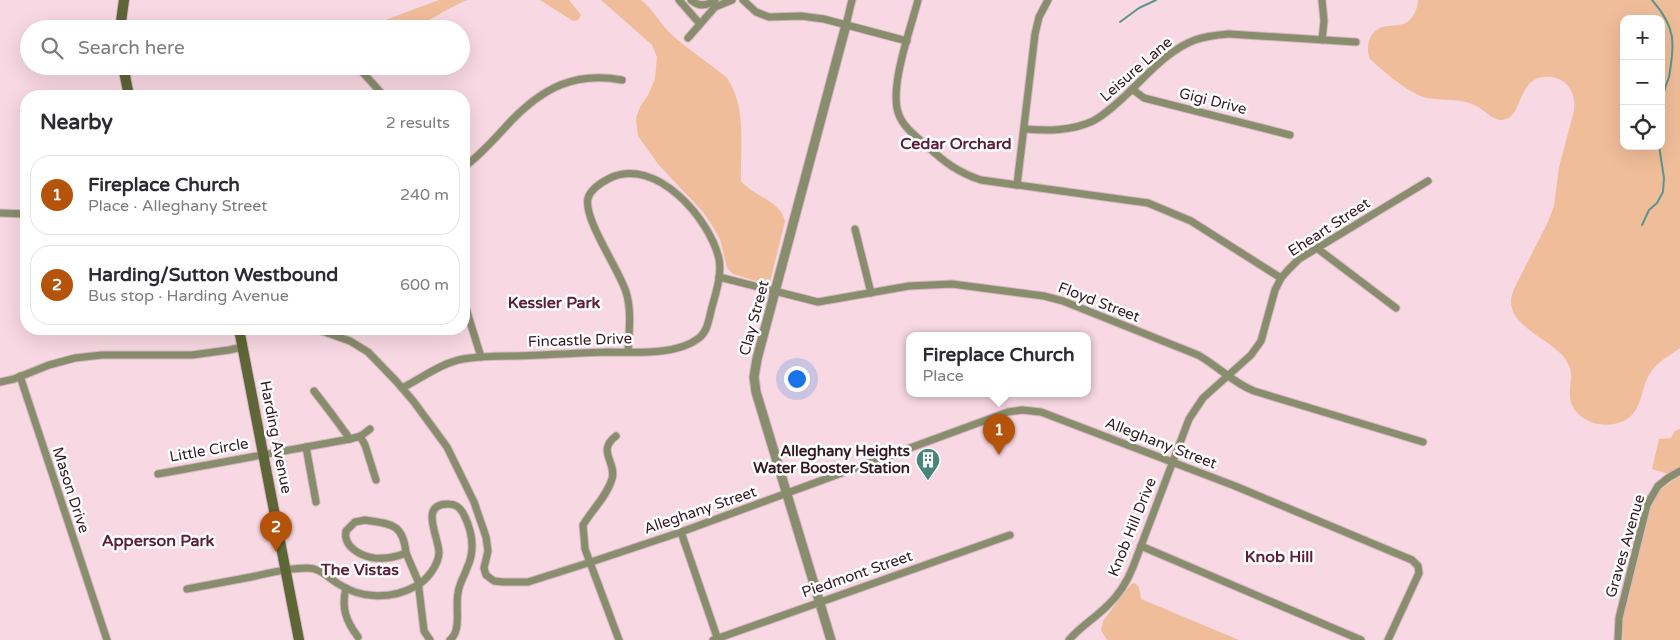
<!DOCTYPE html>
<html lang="en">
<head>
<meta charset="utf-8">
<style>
	body { margin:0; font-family:"Varela Round",sans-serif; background:#f7f7f7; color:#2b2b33 }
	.controls { position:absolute; right:15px; top:15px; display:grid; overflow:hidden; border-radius:10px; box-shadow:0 5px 20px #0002 }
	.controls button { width:45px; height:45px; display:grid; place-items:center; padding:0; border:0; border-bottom:1px solid #e1e1e2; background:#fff; color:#2b2b33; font:25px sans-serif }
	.you { position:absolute; left:796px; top:378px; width:18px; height:18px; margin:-12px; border:4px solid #fff; border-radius:50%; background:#1a73e8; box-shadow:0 0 0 8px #1a73e833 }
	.badge { display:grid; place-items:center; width:32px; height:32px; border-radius:50%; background:#b45309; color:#fff; font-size:16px; font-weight:700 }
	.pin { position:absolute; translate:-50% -41px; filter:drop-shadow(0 1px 2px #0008) }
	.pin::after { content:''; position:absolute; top:26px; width:18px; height:15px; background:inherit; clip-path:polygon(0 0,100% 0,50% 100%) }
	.popup { position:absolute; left:906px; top:332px; width:185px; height:65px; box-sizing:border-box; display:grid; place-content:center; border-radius:10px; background:#fff; filter:drop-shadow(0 1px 4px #0005); font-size:16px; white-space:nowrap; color:#7c7c81 }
	.popup b { font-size:19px; color:#2b2b33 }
	.popup::after { content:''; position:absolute; left:50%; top:100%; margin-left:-10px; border:10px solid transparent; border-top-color:#fff }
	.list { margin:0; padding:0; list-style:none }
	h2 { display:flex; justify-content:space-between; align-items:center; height:65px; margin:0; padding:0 20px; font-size:21px }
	h2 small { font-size:16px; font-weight:400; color:#7c7c81 }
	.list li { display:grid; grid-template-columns:32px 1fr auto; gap:15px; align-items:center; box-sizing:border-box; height:80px; margin:0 10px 10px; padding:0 10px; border:1px solid #e1e1e2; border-radius:20px }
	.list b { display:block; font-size:19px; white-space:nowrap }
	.list p { margin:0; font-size:16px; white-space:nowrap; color:#7c7c81 }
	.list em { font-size:16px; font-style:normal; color:#7c7c81 }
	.icon { flex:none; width:28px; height:28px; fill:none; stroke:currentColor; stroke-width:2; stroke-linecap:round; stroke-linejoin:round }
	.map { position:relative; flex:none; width:1680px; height:640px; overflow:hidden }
	.search { position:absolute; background:#fff; box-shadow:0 5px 20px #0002; left:20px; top:20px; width:450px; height:55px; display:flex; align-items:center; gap:12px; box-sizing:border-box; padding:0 18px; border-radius:28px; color:#7c7c81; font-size:19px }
	.panel { position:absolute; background:#fff; box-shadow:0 5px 20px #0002; left:20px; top:90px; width:450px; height:245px; border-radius:20px }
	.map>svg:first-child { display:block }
</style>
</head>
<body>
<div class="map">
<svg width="1680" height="640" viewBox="0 0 1680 640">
	<rect width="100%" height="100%" fill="#f8d8e2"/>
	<g fill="#f0bd9a" fill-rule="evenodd">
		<path d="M439 0H468C447 7 427 25 404 29 390 31 375 29 361 29Z"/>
		<path d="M540 0H569L581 15 578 20 573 21Z"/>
		<path d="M601 0H641C653 9 660 24 672 35 689 50 709 63 727 78 747 107 740 147 741 181 754 197 780 200 785 221L770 282 766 284 733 274 727 268 720 239 710 222 703 212 658 164 638 136 636 118 640 107 648 95 655 79 657 57 652 45Z"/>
		<path d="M1418 0H1680V348C1672 354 1659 361 1653 369 1637 389 1646 418 1614 424 1596 428 1572 417 1570 397 1569 379 1576 374 1564 357 1561 353 1556 350 1553 347 1538 335 1510 322 1511 300 1511 296 1513 292 1514 289L1548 222 1554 206 1559 167 1574 111C1575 101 1574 94 1568 86 1564 81 1559 78 1552 77 1515 72 1525 119 1502 120 1492 121 1482 107 1472 104 1457 98 1442 101 1427 98 1409 94 1383 71 1370 59 1365 47 1369 32 1382 27 1390 25 1399 26 1406 23 1413 19 1418 8 1418 0ZM1624 19H1661V146H1624Z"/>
		<path d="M1680 429V640H1623L1622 622 1651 507 1660 490 1678 477 1652 469 1659 439 1671 438 1675 431Z"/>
		<path d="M1135 583 1139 587 1141 599 1239 640H1107L1101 630 1103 621 1131 584Z"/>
	</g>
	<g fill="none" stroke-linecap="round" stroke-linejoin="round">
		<g stroke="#5a978a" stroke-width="2">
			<path d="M1652 0C1676 27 1675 43 1669 77 1667 83 1664 89 1663 96 1662 104 1663 112 1661 120"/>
			<path d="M1120 22 1139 8 1156 0"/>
			<path d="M1642 225 1649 210 1657 203 1663 192 1664 178 1659 146"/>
		</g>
		<defs>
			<g id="minor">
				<path d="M679 0 700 24"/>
				<path d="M691 0C699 7 707 6 715 0"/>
				<path d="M743 0 756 12 769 17 801 16 824 19 907 41"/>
				<path d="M918 0C911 28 888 89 899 115 904 128 917 137 927 146 944 162 959 173 981 180L1148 203 1191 221 1281 278"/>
				<path d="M1322 0 1324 21 1322 40"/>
				<path d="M846 25 852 0"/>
				<path d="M688 38 715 7 732 0"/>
				<path d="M357 66 384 96"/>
				<path d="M1132 89 1144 98 1290 135"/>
				<path d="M1025 129C1048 131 1071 131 1093 121 1106 114 1116 104 1126 95 1147 75 1168 50 1195 40 1206 36 1218 35 1229 34L1356 42"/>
				<path d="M464 167C482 154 496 137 511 121 543 88 575 71 622 80"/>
				<path d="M1017 185 1035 34 1039 17 1048 0"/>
				<path d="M0 213 26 214"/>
				<path d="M855 229 871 293"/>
				<path d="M1318 249 1396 308"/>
				<path d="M719 277 818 302 909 286 952 284 1044 296 1063 301 1198 355C1218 366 1233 383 1254 391L1423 442"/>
				<path d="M464 302 481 357"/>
				<path d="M316 329 350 341 368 352 396 381 414 402 447 447 474 502 486 537 488 551 484 568 486 575 494 581 503 582H528L591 562 681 532 1008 412 1022 410 1041 412 1235 486 1412 560 1418 566 1419 573 1388 640"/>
				<path d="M20 376 107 640"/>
				<path d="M0 382 14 379 49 365 75 358 102 355H192L229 350 243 347"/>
				<path d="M402 388C422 378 441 363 463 359 481 356 498 356 516 356 546 355 577 353 607 352 634 352 676 356 699 338 708 331 709 318 712 307 716 292 722 275 719 259 710 219 656 156 610 178 602 182 591 189 588 198 583 219 619 269 626 292 632 311 629 332 628 352"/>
				<path d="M314 391 331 413 350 439"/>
				<path d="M360 436 365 445 376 480"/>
				<path d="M616 436C596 451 617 462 612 479 607 496 592 510 583 525L585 549 619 640"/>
				<path d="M306 447 316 502"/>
				<path d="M158 474 350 439 361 436 370 429"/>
				<path d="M365 520C391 524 403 523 406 553 396 557 385 559 374 558 361 556 343 547 346 531L355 522Z"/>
				<path d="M681 532 718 640"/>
				<path d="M1141 546 1361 640"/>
				<path d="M406 553 418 581 424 631 430 640"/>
				<path d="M346 588C341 608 346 621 358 637"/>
				<path d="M187 589C209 585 230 581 251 577 269 573 288 568 307 568 320 568 326 576 337 583 360 599 391 600 416 586 427 580 438 566 439 553 439 537 418 503 449 504 458 504 462 510 465 517 473 534 475 551 467 568 464 577 459 584 458 593 455 608 462 630 450 640"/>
				<path d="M713 640 1010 535"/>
				<path d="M1069 640C1080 627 1095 618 1107 606 1119 595 1127 582 1133 567L1189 419 1203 398 1251 355 1261 341 1275 290 1281 278 1289 269 1299 259 1428 181"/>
				<path d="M1618 640 1619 618 1647 505 1658 486 1668 478 1680 471"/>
			</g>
			<path id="tertiary" d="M831 640 756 392 754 377 757 359 846 25"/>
			<g id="secondary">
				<path d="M120 29 124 0"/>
				<path d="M123 66 129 96"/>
				<path d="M239 329 299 640"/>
			</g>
		</defs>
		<use href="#minor" stroke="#d5b6c0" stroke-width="9"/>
		<use href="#tertiary" stroke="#d5b6c0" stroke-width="11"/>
		<use href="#secondary" stroke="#d5b6c0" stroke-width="12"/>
		<use href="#minor" stroke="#888d6e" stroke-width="7"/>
		<use href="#tertiary" stroke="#888d6e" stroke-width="9"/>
		<use href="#secondary" stroke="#5e6536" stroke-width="10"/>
	</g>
	<defs>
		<symbol id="building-pin" viewBox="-11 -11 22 30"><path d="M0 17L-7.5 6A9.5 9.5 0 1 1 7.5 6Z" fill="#458676" stroke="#fff"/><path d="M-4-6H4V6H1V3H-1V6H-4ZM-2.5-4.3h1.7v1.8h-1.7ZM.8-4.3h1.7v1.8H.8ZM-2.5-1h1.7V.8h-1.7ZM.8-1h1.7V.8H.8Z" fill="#fff"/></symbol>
	</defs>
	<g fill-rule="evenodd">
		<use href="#building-pin" x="914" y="446" width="28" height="38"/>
	</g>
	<g text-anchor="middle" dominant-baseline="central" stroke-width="5" stroke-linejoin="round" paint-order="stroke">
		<g font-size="15" fill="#351924" stroke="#fff">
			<text transform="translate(1136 69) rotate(-41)">Leisure Lane</text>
			<text transform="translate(1213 101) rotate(14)">Gigi Drive</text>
			<text transform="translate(1329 227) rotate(-33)">Eheart Street</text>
			<text transform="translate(1099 302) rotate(21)">Floyd Street</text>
			<text transform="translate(754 318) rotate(-75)">Clay Street</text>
			<text transform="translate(580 340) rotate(-2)">Fincastle Drive</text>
			<text transform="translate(276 437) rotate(79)">Harding Avenue</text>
			<text transform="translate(1161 443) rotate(21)">Alleghany Street</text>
			<text transform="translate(209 450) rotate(-10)">Little Circle</text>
			<text transform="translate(71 490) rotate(72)">Mason Drive</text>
			<text transform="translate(700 510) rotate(-19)">Alleghany Street</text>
			<text transform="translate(1132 527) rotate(-68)">Knob Hill Drive</text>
			<text transform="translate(1625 546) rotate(-74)">Graves Avenue</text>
			<text transform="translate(857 574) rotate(-19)">Piedmont Street</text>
		</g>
		<g font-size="15" font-weight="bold" fill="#351924" stroke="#fff" text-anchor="end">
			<text x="910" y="451">Alleghany Heights<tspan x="910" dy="17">Water Booster Station</tspan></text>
		</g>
		<g font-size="16" font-weight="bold" fill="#5c1e39" stroke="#fff">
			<text x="956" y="144">Cedar Orchard</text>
			<text x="554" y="303">Kessler Park</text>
			<text x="158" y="541">Apperson Park</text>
			<text x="1279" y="557">Knob Hill</text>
			<text x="360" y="570">The Vistas</text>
		</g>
	</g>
</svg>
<div class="controls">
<button>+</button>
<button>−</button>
<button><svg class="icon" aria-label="locate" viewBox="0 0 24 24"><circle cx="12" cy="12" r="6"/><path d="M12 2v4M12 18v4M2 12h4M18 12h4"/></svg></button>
</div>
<div class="you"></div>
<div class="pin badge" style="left:999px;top:455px">1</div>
<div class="popup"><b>Fireplace Church</b>Place</div>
<div class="pin badge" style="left:276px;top:552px">2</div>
<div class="search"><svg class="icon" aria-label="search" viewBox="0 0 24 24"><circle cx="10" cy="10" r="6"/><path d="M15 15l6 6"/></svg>Search here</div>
<section class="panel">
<h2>Nearby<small>2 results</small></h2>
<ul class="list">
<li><span class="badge">1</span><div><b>Fireplace Church</b><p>Place · Alleghany Street</p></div><em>240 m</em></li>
<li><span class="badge">2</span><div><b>Harding/Sutton Westbound</b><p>Bus stop · Harding Avenue</p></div><em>600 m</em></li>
</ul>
</section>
</div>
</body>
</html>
